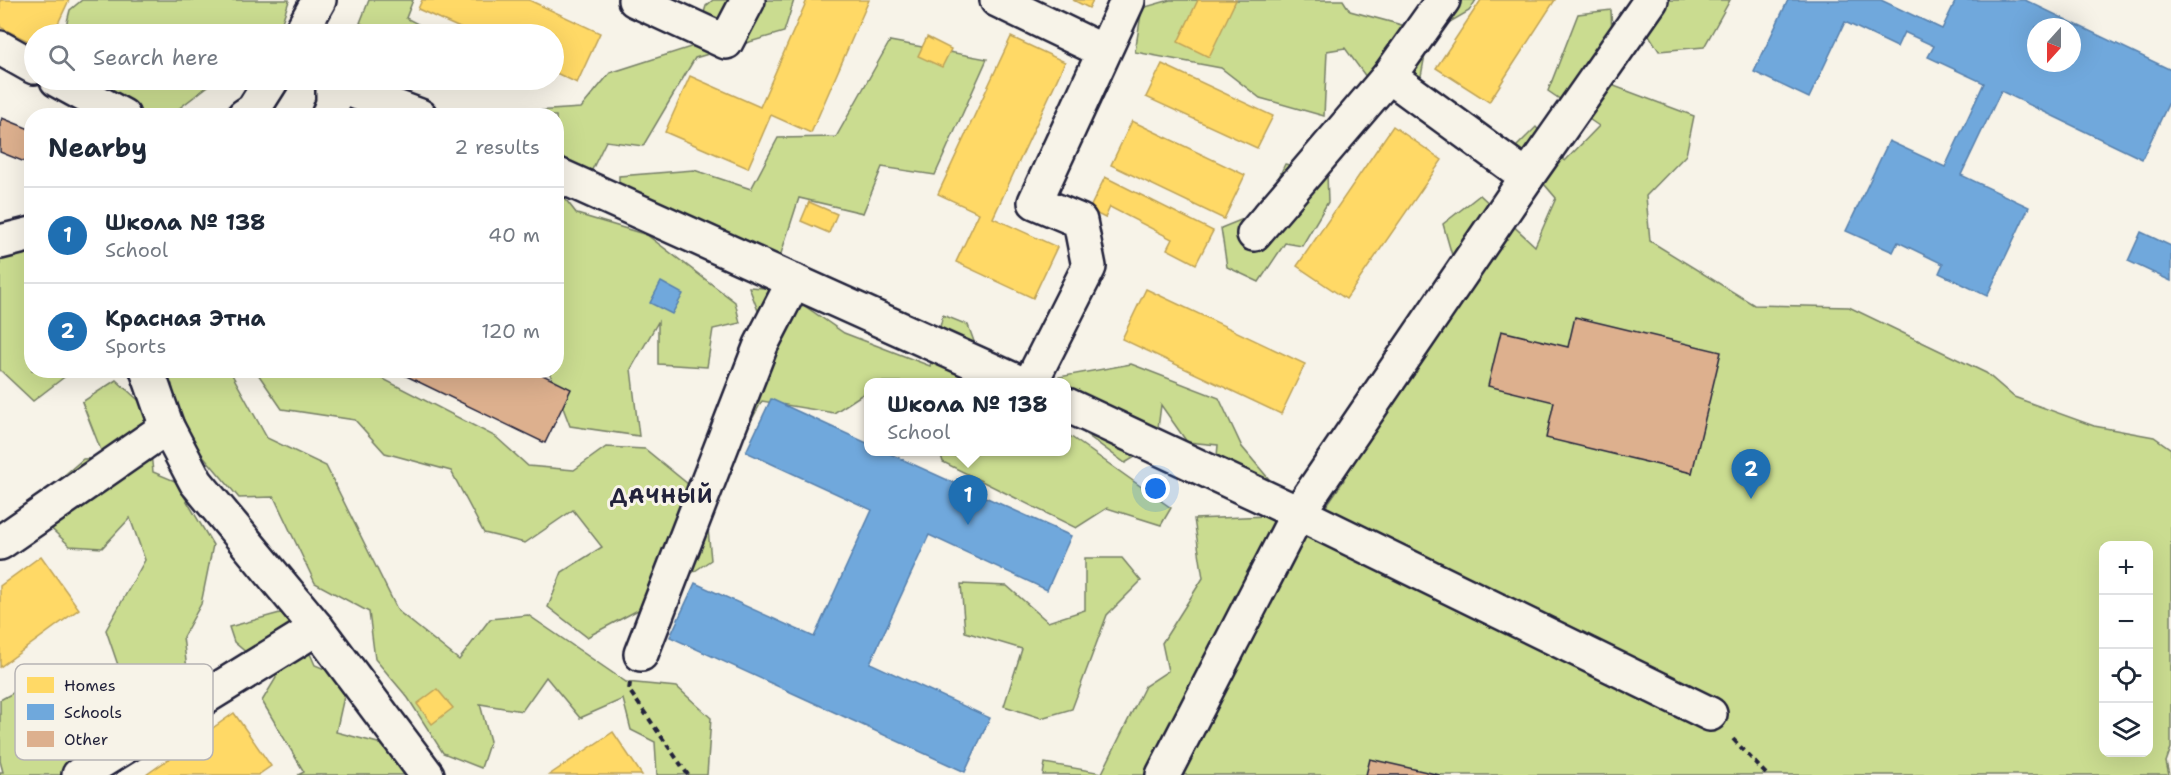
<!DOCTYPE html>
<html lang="en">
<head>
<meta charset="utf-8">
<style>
	body { margin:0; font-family:"Shantell Sans",sans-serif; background:#f2f2f3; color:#1f2937 }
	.controls { position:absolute; right:18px; bottom:18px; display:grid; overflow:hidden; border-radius:12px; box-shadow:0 6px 24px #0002 }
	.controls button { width:54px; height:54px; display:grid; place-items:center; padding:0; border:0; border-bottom:2px solid #e0e1e3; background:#fff; color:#1f2937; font:30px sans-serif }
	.compass { position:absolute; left:2027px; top:18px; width:54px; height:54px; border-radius:50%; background:#fff; box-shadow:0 6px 24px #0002; rotate:201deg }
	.you { position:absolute; left:1156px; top:489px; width:21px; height:21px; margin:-15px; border:4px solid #fff; border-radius:50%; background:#1a73e8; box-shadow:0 0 0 9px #1a73e833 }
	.badge { display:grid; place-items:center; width:39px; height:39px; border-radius:50%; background:#1f6fb2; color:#fff; font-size:20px; font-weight:700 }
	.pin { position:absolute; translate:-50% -50px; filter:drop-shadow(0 2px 3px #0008) }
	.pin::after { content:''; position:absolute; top:32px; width:21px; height:18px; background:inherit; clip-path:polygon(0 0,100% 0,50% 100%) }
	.popup { position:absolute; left:864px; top:378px; width:207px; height:78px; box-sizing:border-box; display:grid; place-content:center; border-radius:12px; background:#fff; filter:drop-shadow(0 2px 4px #0005); font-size:20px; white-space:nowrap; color:#747a83 }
	.popup b { font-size:22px; color:#1f2937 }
	.popup::after { content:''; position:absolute; left:50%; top:100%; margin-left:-12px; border:12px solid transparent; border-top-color:#fff }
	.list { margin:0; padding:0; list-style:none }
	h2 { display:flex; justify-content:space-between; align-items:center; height:78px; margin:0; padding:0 24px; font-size:26px }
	h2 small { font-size:20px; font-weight:400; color:#747a83 }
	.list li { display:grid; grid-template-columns:39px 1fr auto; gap:18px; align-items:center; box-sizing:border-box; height:96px; padding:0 24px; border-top:2px solid #e0e1e3 }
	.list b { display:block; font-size:22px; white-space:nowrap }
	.list p { margin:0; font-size:20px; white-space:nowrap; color:#747a83 }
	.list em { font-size:20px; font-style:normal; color:#747a83 }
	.icon { flex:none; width:33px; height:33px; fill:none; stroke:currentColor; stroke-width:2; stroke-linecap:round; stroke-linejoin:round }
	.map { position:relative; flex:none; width:2171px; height:775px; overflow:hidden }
	.search { position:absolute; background:#fff; box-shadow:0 6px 24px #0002; left:24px; top:24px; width:540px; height:66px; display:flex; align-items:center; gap:15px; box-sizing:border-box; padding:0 21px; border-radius:33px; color:#747a83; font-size:22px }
	.panel { position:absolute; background:#fff; box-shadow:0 6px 24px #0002; left:24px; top:108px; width:540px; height:270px; border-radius:24px }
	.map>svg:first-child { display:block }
</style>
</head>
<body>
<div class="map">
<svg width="2171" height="775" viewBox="0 0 2171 775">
	<rect width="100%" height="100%" fill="#f7f3e8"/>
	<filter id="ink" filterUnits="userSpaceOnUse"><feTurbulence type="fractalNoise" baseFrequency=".0167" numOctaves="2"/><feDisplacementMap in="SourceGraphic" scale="12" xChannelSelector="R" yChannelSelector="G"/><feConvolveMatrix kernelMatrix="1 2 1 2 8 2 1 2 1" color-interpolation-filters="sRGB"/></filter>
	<g filter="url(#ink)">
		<g fill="#cadc90" stroke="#767f66" stroke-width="1.5" fill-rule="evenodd">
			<path d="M82 0H289V1L279 31 274 34H64L70 10Z"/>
			<path d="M369 0H413L406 18 437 34H381L360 23Z"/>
			<path d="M713 0H794L784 32 695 58 643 146 606 141 587 180 557 167 556 116H504V113L581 108 610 73 694 46 706 6Z"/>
			<path d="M1170 0H1343L1350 11 1413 28 1425 0H1476L1469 11 1429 34 1421 76 1369 81 1345 48 1327 51 1324 116 1260 98 1221 68 1135 52 1142 8Z"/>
			<path d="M1658 0H1730L1704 47 1659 51 1642 24Z"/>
			<path d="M1611 10 1614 86 1694 116 1686 155 1646 196 1650 241 1754 305 1849 307 1986 373 2014 397 2094 426 2154 437 2171 449V748L2166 762 2169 775H1043L1045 763 1102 773 1145 686 1168 671 1162 643 1203 578 1194 519 1268 516 1303 540 1344 480 1324 451 1460 283 1443 224 1480 195 1535 246 1556 198 1514 149 1536 127 1565 161 1599 126 1548 91 1578 14ZM2104 546H2148V752H2104Z"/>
			<path d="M890 41 987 59 935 175 882 167 863 213 799 198 777 266 619 197V176L694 170 751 189 778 138 836 137Z"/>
			<path d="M68 80H216L169 116 147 115 133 110 115 115H79Z"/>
			<path d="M1285 164 1327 173 1328 202 1302 246 1285 243 1259 282 1227 267 1221 228 1263 211Z"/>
			<path d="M559 191 577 214 647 235 735 302 740 323 713 329 707 367 658 364V322L631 369 639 436 570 426 549 371 556 370V193Z"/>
			<path d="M31 246 32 370 67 371V375L33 401 0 370V254Z"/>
			<path d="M749 287 780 289 844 333 930 366 943 315 968 325 980 358 967 382H869V390L834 413 762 401 746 430 720 427 771 345Z"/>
			<path d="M1131 364 1219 398 1242 447 1279 491 1214 490 1218 445 1187 442 1161 405 1156 444 1125 463 1068 421 1067 382H1060L1059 377Z"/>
			<path d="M139 371H230L267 438 326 466 398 611 459 660 490 619 528 615 626 682 677 687 711 718 707 775H657L655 742 631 730 623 699 580 718 546 677 522 711 480 704 490 741 481 768 443 753 408 698 375 659 369 612 315 583 274 497 239 498 178 426 172 384Z"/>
			<path d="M256 371H368L496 437 528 466 574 470 606 447 645 449 705 498 711 560 638 610 587 637 548 607 562 572 602 547 573 510 525 543 484 533 451 471 385 453 355 420 282 409Z"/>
			<path d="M116 380 146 407 153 472 175 481 213 545 201 604 183 637 189 685 149 750 93 746 91 775H0V772H3L0 761V700L44 676 36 742 53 744 121 674 106 630 145 560 130 518 102 548 70 546 28 507 83 459 104 458 82 402Z"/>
			<path d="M1067 434 1171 508 1161 525 1107 508 1076 528 943 462 940 452H1067Z"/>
			<path d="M1085 558H1122L1141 581 1107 615 1072 709 1041 718 1004 706 1022 649 965 632 961 584 1007 586 1048 622 1085 610Z"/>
			<path d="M291 610 315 665 348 679 336 732 378 743 424 775H298L304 772 262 701 276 678 234 642 229 627Z"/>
		</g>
		<g fill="#ffd966" stroke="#bda259" stroke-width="1.5">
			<path d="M0 0H69L53 34H34V44L0 27Z"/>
			<path d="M422 0H529L600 33 577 83 554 72V34H473L418 9Z"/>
			<path d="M807 0H869L811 133 771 115 748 168 665 132 690 76 760 107Z"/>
			<path d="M1073 0H1093L1089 8Z"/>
			<path d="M1198 0H1236L1209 57 1178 42Z"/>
			<path d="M1481 0H1555L1489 102 1436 68Z"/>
			<path d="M927 37 951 49 942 67 918 56Z"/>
			<path d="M1011 37 1065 62 993 218 1057 247 1033 298 956 262 979 213 938 194Z"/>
			<path d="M1162 64 1273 116 1257 148 1146 97Z"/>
			<path d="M1132 121 1245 175 1224 219 1111 165Z"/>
			<path d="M1393 126 1442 160 1346 299 1297 266Z"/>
			<path d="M1105 177 1213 231 1196 264 1167 249 1172 239 1110 207 1105 218 1089 210Z"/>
			<path d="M809 202 837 214 829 233 801 221Z"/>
			<path d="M1146 289 1305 364 1281 414 1122 339Z"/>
			<path d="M41 556 79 609 0 667V586Z"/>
			<path d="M437 689 453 708 432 724 417 704Z"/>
			<path d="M234 713 271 766 258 775H146Z"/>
			<path d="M613 732 642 775H549Z"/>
		</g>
		<g fill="#6fa8dc" stroke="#5880ac" stroke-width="1.5" fill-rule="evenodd">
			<path d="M1788 0H1881L1942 29 1956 0H2025L2171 70V98L2142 159 2001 91 1961 175 2029 207 1987 296 1939 273 1943 264 1898 242 1893 252 1846 231 1889 141 1945 167 1984 83 1928 57 1934 46 1904 32 1897 47 1845 22 1809 98 1754 72ZM2036 27H2072V63H2036Z"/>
			<path d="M2141 232 2171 246V281L2128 261Z"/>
			<path d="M661 282 683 294 672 314 650 303Z"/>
			<path d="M771 399 869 444V452H886L1071 536 1047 590 929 535 870 663 990 718 965 772 670 637 695 583 814 637 872 510 746 452Z"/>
		</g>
		<g fill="#ddb08e" stroke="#22223b" stroke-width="1.5">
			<path d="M2 118 32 130V165L0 152V124Z"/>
			<path d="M1575 317 1721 352 1692 473 1546 438 1554 402 1488 386 1501 331 1568 347Z"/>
			<path d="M394 370H533L571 389 545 443Z"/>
			<path d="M1370 759 1440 775H1366Z"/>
		</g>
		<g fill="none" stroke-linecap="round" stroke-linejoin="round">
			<defs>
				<g id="minor">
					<path d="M635 0 726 42 748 0"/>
					<path d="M997 0 1103 51"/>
					<path d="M300 34 319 0"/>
					<path d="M0 48 34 67"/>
					<path d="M1389 76 1527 177"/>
					<path d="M57 80 123 116"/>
					<path d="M334 84 420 116"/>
					<path d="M244 116 253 110 272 80"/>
					<path d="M328 116 333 103V80"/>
					<path d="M556 174 1018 382"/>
					<path d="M1254 234 1389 76 1443 0"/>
					<path d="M0 242 32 234"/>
					<path d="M147 370 167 427 196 482 317 628 427 775"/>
					<path d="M1031 382 1089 267 1080 221 1035 202 1128 0"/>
					<path d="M1067 405 1298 513 1710 714"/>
					<path d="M0 543 167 427"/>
					<path d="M641 654 761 345 794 281"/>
					<path d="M79 775 317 628"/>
					<path d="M1163 775 1298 513 1527 177 1651 0"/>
				</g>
			</defs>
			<use href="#minor" stroke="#22223b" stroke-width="38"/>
			<g stroke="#22223b" stroke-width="4" stroke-dasharray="6 4.5" stroke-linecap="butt">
				<path d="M630 683 629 690 688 775"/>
				<path d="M1733 739 1767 775"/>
			</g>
			<use href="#minor" stroke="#f7f3e8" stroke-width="33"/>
		</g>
	</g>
	<g text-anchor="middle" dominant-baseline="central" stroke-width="6" stroke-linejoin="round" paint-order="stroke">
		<g font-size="21" font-weight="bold" letter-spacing="1.5" fill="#22223b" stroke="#f7f3e8">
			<text x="662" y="496">ДАЧНЫЙ</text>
		</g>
	</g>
	<rect x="15" y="664" width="198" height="96" rx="9" fill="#f7f3e8" stroke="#b7b4b4" stroke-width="1.5"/>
	<rect x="27" y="677" width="27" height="16" fill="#ffd966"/>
	<rect x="27" y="704" width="27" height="16" fill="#6fa8dc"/>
	<rect x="27" y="731" width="27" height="16" fill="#ddb08e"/>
	<g font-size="16" fill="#22223b">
		<text x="64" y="691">Homes</text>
		<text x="64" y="718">Schools</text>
		<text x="64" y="745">Other</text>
	</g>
</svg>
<div class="controls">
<button>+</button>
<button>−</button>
<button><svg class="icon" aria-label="locate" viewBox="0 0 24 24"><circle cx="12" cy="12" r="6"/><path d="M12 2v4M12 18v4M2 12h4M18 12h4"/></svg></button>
<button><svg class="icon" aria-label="layers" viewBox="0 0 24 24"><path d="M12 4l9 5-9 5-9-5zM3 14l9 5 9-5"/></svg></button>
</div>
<svg class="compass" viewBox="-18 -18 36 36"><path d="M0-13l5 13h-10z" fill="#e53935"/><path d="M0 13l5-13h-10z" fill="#747a83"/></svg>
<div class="you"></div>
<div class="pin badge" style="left:968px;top:525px">1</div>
<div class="popup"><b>Школа № 138</b>School</div>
<div class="pin badge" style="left:1751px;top:499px">2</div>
<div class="search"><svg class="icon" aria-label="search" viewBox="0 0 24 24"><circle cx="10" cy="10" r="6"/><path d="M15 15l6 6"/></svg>Search here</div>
<section class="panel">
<h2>Nearby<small>2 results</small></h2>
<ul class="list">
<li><span class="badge">1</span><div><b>Школа № 138</b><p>School</p></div><em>40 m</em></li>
<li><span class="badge">2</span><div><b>Красная Этна</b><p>Sports</p></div><em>120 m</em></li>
</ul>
</section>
</div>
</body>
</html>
